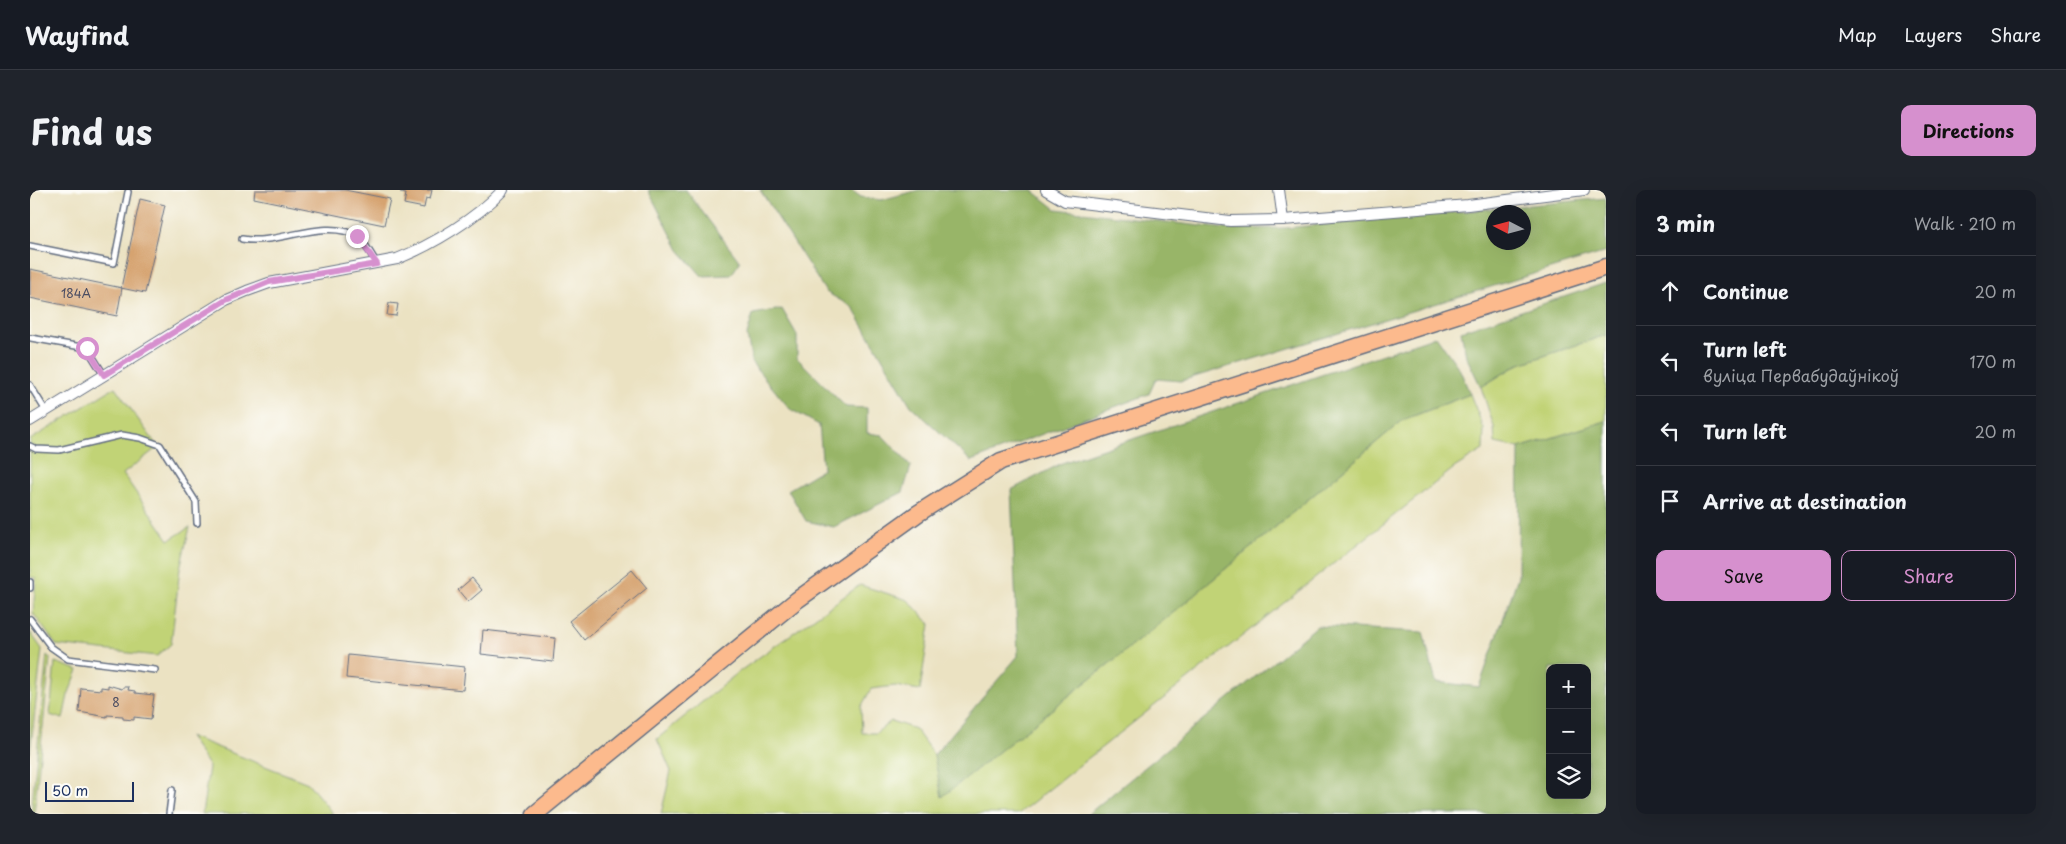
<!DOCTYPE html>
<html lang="en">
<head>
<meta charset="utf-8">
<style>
	body { margin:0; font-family:"Playpen Sans",sans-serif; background:#20242c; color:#f1f3f6 }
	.controls { position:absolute; right:15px; bottom:15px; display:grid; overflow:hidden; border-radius:10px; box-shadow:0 5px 20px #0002 }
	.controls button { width:45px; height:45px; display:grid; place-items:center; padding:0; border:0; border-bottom:1px solid #363941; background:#171b24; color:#f1f3f6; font:25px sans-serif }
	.compass { position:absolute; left:1456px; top:15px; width:45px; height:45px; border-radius:50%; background:#171b24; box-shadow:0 5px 20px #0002; rotate:276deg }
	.scale { position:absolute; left:15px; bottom:12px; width:89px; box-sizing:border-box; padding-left:5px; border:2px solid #1b2f5e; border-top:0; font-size:14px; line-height:18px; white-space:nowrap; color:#1b2f5e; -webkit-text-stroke:4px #fdfcf7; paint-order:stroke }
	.stop { position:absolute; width:15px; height:15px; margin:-11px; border:4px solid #d690ce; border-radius:50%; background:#fff }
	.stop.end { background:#d690ce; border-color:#fff; box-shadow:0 1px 5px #0008 }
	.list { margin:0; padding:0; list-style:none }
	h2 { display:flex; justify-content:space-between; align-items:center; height:65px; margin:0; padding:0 20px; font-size:21px }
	h2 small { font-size:16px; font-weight:400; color:#9ea1a6 }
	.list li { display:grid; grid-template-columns:32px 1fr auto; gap:15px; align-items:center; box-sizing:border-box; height:70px; padding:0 20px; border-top:1px solid #363941 }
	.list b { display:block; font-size:19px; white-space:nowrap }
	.list p { margin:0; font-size:16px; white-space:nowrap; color:#9ea1a6 }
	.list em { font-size:16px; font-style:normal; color:#9ea1a6 }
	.actions { display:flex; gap:10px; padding:15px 20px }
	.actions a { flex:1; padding:11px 0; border:1px solid #d690ce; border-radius:10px; text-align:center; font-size:18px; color:#d690ce }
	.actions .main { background:#d690ce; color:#111 }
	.icon { flex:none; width:28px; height:28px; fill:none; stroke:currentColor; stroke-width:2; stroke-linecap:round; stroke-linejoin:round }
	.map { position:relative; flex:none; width:1576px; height:624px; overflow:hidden; border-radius:10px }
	header { display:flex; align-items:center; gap:30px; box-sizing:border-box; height:70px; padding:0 25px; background:#171b24; border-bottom:1px solid #363941 }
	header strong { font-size:24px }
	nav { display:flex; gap:28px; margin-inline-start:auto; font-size:18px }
	.intro { display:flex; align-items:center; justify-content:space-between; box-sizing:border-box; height:120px; padding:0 30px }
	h1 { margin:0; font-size:35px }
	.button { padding:12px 22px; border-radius:10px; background:#d690ce; color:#111; font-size:18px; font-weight:700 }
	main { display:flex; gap:30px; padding:0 30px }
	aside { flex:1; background:#171b24; border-radius:10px; box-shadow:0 5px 20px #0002 }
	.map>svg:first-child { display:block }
</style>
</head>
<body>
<header>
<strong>Wayfind</strong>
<nav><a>Map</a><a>Layers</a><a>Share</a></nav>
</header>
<div class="intro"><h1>Find us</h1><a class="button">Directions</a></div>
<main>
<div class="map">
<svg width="1576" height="624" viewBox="0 0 1576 624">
	<rect width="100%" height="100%" fill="#fdfcf7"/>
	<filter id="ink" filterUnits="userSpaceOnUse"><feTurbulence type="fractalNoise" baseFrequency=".02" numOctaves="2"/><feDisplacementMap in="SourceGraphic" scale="10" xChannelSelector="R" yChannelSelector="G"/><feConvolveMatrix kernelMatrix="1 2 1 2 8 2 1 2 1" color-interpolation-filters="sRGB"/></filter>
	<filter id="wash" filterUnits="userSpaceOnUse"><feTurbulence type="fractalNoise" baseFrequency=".0096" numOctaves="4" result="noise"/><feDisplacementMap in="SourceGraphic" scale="20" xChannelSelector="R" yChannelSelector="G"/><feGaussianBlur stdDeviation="1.12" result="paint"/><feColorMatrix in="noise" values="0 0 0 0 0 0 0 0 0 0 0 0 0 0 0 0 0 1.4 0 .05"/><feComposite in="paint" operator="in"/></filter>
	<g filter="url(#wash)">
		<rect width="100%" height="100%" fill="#ebe2c2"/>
		<g fill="#c1d376" stroke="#6e816a">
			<path d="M1576 145V231L1489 258 1465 253 1464 237 1451 197 1487 175Z"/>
			<path d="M85 197 128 257 93 284 139 350 160 337 150 378 141 454 127 466 26 455 3 423 6 388 0 387V250Z"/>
			<path d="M1440 204 1454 239 1453 260 1424 278 988 624H631L641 581 627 549 710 481 830 395 878 410 900 434 890 500 865 496 841 499 831 517 832 543H846L861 531 885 539 904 565 913 606 1144 422 1373 230Z"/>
			<path d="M0 442 12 459 0 563Z"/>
			<path d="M17 465 20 468 4 624H1Z"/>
			<path d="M25 472 48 480 38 505 33 529 20 525Z"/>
			<path d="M159 546 278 593 303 624H172L179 577Z"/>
		</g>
		<g fill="#98b567" stroke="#5a7262" fill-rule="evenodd">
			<path d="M618 0H656L710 72 701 85 672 86 649 60Z"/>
			<path d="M730 0H821L831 7 851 10 889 0H1002L1026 19 1197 39 1255 38 1576 8V62L1151 191 1126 189 1119 204 941 271 881 216 822 117 796 102ZM1464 22H1494V52H1464Z"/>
			<path d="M1576 93V145L1487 175 1451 197 1436 166 1431 141Z"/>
			<path d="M752 119 767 145V168L816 217 837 218V243L852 245 881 276 873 302 804 337 776 331 758 300 793 279 789 235 760 219 722 173 717 145 723 124Z"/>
			<path d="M1406 146 1430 180 1440 204 1373 230 1144 422 912 607 904 565 988 466 981 300 1032 273Z"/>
			<path d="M1576 231V624H1058L1287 436 1393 442 1406 492 1449 497 1488 387 1489 258ZM1520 478H1557V605H1520Z"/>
		</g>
		<g id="blocks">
			<g fill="#d6a370">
				<path d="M225 0H315L360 9 354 35 224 8Z"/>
				<path d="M371 0H402L400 9 396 8 394 18 374 14 376 4 371 3Z"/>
				<path d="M110 9 135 15 115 103 91 98Z"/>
				<path d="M0 79 92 98 87 126 0 108Z"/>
				<path d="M359 113 368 114 366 126 357 125Z"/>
				<path d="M602 380 617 398 554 450 539 431Z"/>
				<path d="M442 388 452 400 438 412 428 400Z"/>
				<path d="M453 440 525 448 523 472 451 464Z"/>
				<path d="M318 465 435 477 433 500 316 488Z"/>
				<path d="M78 495 92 499 93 497H99L98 500 105 501V503L124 505 121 529 104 527V530L93 529V526L77 525V527L49 522 51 498 71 500V497L78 498Z"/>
			</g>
		</g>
	</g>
	<g filter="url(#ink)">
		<use href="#blocks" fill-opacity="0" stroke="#646e81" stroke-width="1"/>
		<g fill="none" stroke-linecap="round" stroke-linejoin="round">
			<defs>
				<g id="lane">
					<path d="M212 49C246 56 296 27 326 46 335 52 341 64 347 74"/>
					<path d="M0 56 84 73 98 2"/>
					<path d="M1 148 57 158 74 185"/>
					<path d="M0 195 16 221"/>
					<path d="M0 256 6 259 29 260 92 245 110 248 130 255 166 312 167 333"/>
					<path d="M0 392V398"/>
					<path d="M0 429 21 457 38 469 125 480"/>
					<path d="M139 624 142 600"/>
				</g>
				<g id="street">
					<path d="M1016 0 1035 11 1200 31 1253 30 1438 15 1554 0"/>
					<path d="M1249 0 1253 30"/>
					<path d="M0 231 196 110 217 101 239 93 367 69C402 55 447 28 473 0"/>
				</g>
				<path id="primary" d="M505 624 767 410 887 324 971 271 1576 77"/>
			</defs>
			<use href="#lane" stroke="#646e81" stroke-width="8"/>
			<use href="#street" stroke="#646e81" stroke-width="12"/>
			<use href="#primary" stroke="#646e81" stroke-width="19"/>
			<use href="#lane" stroke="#fff" stroke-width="5"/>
			<use href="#street" stroke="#fff" stroke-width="10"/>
			<use href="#primary" stroke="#fcba8d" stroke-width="16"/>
		</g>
	</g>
	<g fill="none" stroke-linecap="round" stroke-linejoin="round" filter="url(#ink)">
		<path stroke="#d690ce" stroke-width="6" d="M57 158 74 185 196 110 239 92 347 74 327 46"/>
	</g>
	<g text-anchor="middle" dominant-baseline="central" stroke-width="5" stroke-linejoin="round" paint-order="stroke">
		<g font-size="12" fill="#4a4c62">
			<text x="46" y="103">184А</text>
			<text x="86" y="512">8</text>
		</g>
	</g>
</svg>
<div class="controls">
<button>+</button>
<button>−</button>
<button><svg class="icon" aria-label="layers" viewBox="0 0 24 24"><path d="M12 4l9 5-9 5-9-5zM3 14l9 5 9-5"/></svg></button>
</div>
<svg class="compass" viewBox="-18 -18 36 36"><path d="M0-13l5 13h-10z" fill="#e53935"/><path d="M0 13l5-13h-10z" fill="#9ea1a6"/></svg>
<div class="scale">50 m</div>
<div class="stop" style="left:57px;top:158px"></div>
<div class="stop end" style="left:327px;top:46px"></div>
</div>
<aside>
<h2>3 min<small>Walk · 210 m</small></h2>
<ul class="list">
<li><svg class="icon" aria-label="ahead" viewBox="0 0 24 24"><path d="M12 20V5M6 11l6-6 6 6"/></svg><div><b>Continue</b></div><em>20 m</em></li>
<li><svg class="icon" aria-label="left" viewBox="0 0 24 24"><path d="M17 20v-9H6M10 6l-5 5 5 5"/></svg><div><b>Turn left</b><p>вуліца Первабудаўнікоў</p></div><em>170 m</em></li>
<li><svg class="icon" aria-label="left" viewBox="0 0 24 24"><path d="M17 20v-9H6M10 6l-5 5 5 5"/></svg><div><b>Turn left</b></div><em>20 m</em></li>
<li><svg class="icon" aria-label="arrive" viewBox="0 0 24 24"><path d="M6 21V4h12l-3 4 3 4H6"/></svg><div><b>Arrive at destination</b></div></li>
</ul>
<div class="actions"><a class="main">Save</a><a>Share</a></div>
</aside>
</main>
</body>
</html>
